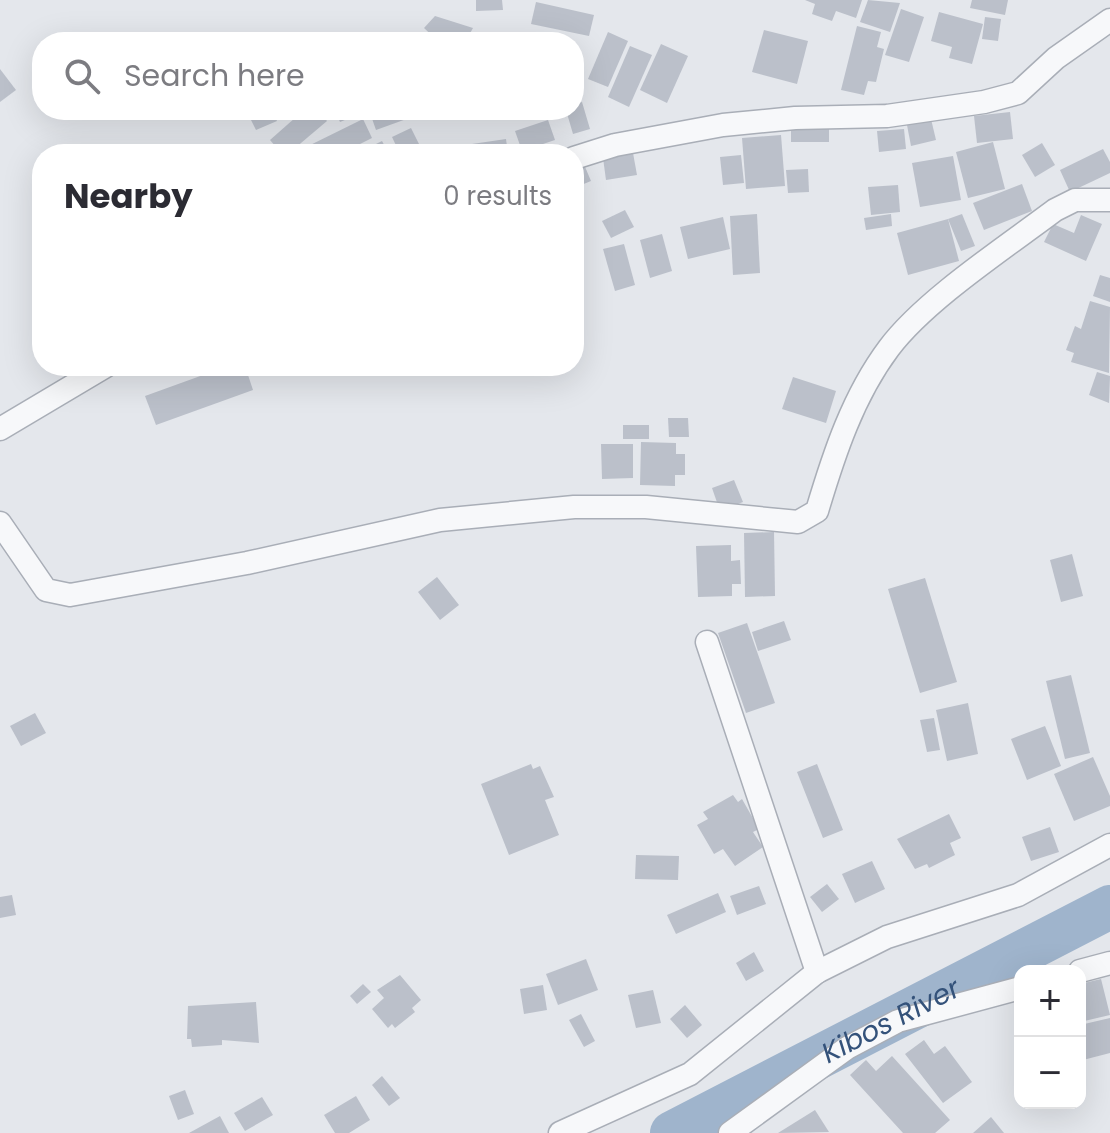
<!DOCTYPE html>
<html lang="en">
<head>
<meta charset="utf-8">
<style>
	body { margin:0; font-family:Poppins,sans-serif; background:#f7f7f7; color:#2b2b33 }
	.controls { position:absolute; right:24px; bottom:24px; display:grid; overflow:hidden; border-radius:16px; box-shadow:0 8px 32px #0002 }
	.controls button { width:72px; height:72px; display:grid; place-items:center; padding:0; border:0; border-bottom:2px solid #e1e1e2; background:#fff; color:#2b2b33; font:40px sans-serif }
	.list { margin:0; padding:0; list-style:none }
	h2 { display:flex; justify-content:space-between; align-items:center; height:104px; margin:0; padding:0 32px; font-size:34px }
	h2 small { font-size:26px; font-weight:400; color:#7c7c81 }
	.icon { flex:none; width:44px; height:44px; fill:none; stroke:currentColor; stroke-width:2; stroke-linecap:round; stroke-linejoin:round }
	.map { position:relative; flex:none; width:1110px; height:1133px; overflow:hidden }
	.search { position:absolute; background:#fff; box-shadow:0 8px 32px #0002; left:32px; top:32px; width:552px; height:88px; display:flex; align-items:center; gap:20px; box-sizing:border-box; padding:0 28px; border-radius:32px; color:#7c7c81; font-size:30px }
	.panel { position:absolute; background:#fff; box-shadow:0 8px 32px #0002; left:32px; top:144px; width:552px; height:232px; border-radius:32px }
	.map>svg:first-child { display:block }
</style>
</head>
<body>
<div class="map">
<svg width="1110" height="1133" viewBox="0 0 1110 1133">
	<rect width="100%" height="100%" fill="#e4e7ec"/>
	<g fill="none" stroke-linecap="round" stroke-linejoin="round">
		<path stroke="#9fb4cc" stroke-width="44" id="s1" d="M672 1133 1110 907"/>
	</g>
	<g fill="#bbc0ca">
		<path d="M476 0H502L503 10 476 11Z"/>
		<path d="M805 0H862L856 18 836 11 832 21 812 14 815 4Z"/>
		<path d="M868 0 900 3 890 32 860 22Z"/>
		<path d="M972 0H1008L1005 15 970 8Z"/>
		<path d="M536 2 594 15 589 36 531 24Z"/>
		<path d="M901 9 924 17 909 62 885 55Z"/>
		<path d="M939 12 983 24 972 64 949 58 952 47 931 41Z"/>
		<path d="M435 16 473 28 465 42H439L424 28Z"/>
		<path d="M985 17 1001 19 998 41 982 39Z"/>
		<path d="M857 26 881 32 877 47 884 49 876 82 868 81 864 95 841 90Z"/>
		<path d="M764 30 808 41 797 84 752 72Z"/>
		<path d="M608 32 628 41 608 87 588 79Z"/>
		<path d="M661 44 688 56 667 103 640 90Z"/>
		<path d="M630 46 652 55 629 107 608 97Z"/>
		<path d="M0 69 16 90 0 102Z"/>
		<path d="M582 102 590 129 573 134 566 110H574V104Z"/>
		<path d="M246 110H272L277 121 256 130Z"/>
		<path d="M304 110H318L327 121 288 154H282L270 140Z"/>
		<path d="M335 110H410L412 117 376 130 369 110 340 122Z"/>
		<path d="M1010 112 1013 139 977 143 974 116Z"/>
		<path d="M363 119 372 138 340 154H292Z"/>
		<path d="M931 119 936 140 911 146 907 125Z"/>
		<path d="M548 120 555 140 522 151 515 131Z"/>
		<rect x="791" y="123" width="38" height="19"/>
		<path d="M411 128 424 154H400L392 137Z"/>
		<path d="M904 129 906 149 879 152 877 131Z"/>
		<path d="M781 135 785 186 746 189 742 138Z"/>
		<path d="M506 139 508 154H473L472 144Z"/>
		<path d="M382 141 389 154H356Z"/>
		<path d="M993 142 1005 189 968 198 956 152Z"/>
		<path d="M1042 143 1055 165 1035 177 1022 155Z"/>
		<path d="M1103 149 1110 162V173L1070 192 1060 170Z"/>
		<path d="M633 153 637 175 606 180 603 158Z"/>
		<path d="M741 155 744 183 723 185 720 157Z"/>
		<path d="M953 156 961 200 920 207 912 163Z"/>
		<path d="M583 162 591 181 574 188V166Z"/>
		<path d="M808 169 809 192 788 193 786 170Z"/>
		<path d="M1022 184 1032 211 984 230 973 203Z"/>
		<path d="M898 185 900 212 871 215 868 187Z"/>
		<path d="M625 210 634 227 611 238 602 221Z"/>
		<path d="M757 214 760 273 733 275 730 216Z"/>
		<path d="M891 214 892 226 866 230 864 218Z"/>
		<path d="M962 214 975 246 961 251 948 219Z"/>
		<path d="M1081 215 1102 224 1086 261 1044 242 1053 224 1074 233Z"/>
		<path d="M723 217 730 249 688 259 680 227Z"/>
		<path d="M948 219 959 261 908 275 897 233Z"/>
		<path d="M662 234 672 271 650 278 640 240Z"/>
		<path d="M624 244 635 285 615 291 603 249Z"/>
		<path d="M1100 275 1110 278V302L1093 296Z"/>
		<path d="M1090 301 1110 307 1109 373 1071 362 1074 353 1066 350 1075 326 1081 329Z"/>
		<path d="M179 366H211V367L182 376Z"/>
		<path d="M228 366H245L253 390 156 425 145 396Z"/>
		<path d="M1097 372 1110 376 1109 403 1089 395Z"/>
		<path d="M793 377 836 391 826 423 782 409Z"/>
		<path d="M668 418H688L689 437H669Z"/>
		<rect x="623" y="425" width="26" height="14"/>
		<path d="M641 442 676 443V454H685V475H675V486L640 485Z"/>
		<path d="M601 444H633V478L602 479Z"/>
		<path d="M734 480 743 502 720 511 712 488Z"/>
		<path d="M774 532 775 596 745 597 744 533Z"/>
		<path d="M731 545V561L740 560 741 584H732V596L698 597 696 546Z"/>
		<path d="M1072 554 1083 596 1061 602 1050 560Z"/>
		<path d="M437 577 459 605 440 620 418 592Z"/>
		<path d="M925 578 957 682 920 693 888 589Z"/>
		<path d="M784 621 791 640 758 651 752 632Z"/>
		<path d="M747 623 775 703 746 713 718 633Z"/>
		<path d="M1071 675 1090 753 1065 759 1046 681Z"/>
		<path d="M968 703 978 754 947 761 936 710Z"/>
		<path d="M35 713 46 733 21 746 10 726Z"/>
		<path d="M934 718 940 750 927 752 920 720Z"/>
		<path d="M1045 726 1061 766 1027 780 1011 739Z"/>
		<path d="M1093 757 1110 796V806L1074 821 1054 774Z"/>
		<path d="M531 764 533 769 540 766 554 797 545 800 559 835 509 855 481 784Z"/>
		<path d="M817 764 843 830 823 838 797 772Z"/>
		<path d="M733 795 738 802 742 799 759 829 753 832 763 847 735 866 723 849 714 854 697 825 708 819 703 812Z"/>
		<path d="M949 814 961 838 950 843 955 855 929 868 927 864 915 869 897 839Z"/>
		<path d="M1050 827 1059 852 1031 861 1022 837Z"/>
		<path d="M636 855 679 856 678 880 635 879Z"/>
		<path d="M872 861 885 889 855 903 842 874Z"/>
		<path d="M827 884 839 899 822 912 810 897Z"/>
		<path d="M759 886 766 904 737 915 730 896Z"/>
		<path d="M718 893 726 912 676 934 667 915Z"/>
		<path d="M12 895 16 915 0 918V897Z"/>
		<path d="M754 952 764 971 746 981 736 963Z"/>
		<path d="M586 959 598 990 558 1005 546 974Z"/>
		<path d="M400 975 421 1000 412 1008 415 1012 395 1028 392 1024 388 1028 372 1009 384 998 377 990Z"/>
		<path d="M1101 979 1110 1015 1080 1022V984Z"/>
		<path d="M363 984 371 992 357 1004 350 996Z"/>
		<path d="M543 985 547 1010 524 1014 520 989Z"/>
		<path d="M653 990 661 1023 636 1028 628 995Z"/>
		<path d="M256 1002 259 1043 222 1040V1045L192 1047 191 1039H187L188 1006Z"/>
		<path d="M685 1005 702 1025 687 1038 670 1019Z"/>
		<path d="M581 1014 595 1041 584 1047 569 1020Z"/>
		<path d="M1110 1018V1053L1083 1060 1080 1025Z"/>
		<path d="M924 1040 934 1054 945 1046 972 1082 943 1103 905 1054Z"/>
		<path d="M892 1056 950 1120 935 1133H903L850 1075 866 1060 876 1071Z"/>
		<path d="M382 1076 400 1098 389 1106 372 1085Z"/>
		<path d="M185 1090 194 1114 178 1120 169 1096Z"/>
		<path d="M356 1096 370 1120 349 1133H335L324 1115Z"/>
		<path d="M262 1097 273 1115 245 1131 234 1113Z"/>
		<path d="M815 1110 829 1132 778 1133Z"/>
		<path d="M220 1116 229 1133H189Z"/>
		<path d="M991 1117 1004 1133H973Z"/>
	</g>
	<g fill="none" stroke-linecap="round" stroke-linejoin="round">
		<defs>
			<g id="minor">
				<path d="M574 158 615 145 723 125 795 118 887 116 984 102 1018 93 1056 58 1110 20"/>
				<path d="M0 429 106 366"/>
				<path d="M0 523 46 590 70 595 247 563 440 520 574 507H646L798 522 817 511C834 454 853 396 889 348 925 300 1006 247 1055 210L1075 200H1110"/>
				<path d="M707 642 817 972"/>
				<path d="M1080 971 1110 963"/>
				<path d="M560 1133 690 1074 817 972 887 937 1018 895 1110 845"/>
				<path d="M730 1133 847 1048 898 1021 1020 988"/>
			</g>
		</defs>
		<use href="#minor" stroke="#a9aeb7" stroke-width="25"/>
		<use href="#minor" stroke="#f7f8fa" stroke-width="22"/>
	</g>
	<g text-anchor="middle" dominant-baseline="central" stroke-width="8" stroke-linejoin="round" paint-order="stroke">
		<g font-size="28" font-style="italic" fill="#34527a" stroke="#f4f6f9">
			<text stroke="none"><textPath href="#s1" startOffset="246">Kibos River</textPath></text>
		</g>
	</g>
</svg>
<div class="controls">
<button>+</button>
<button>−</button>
</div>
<div class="search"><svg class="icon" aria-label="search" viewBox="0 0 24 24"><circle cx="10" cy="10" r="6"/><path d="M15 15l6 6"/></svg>Search here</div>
<section class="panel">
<h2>Nearby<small>0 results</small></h2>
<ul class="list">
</ul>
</section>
</div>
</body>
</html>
